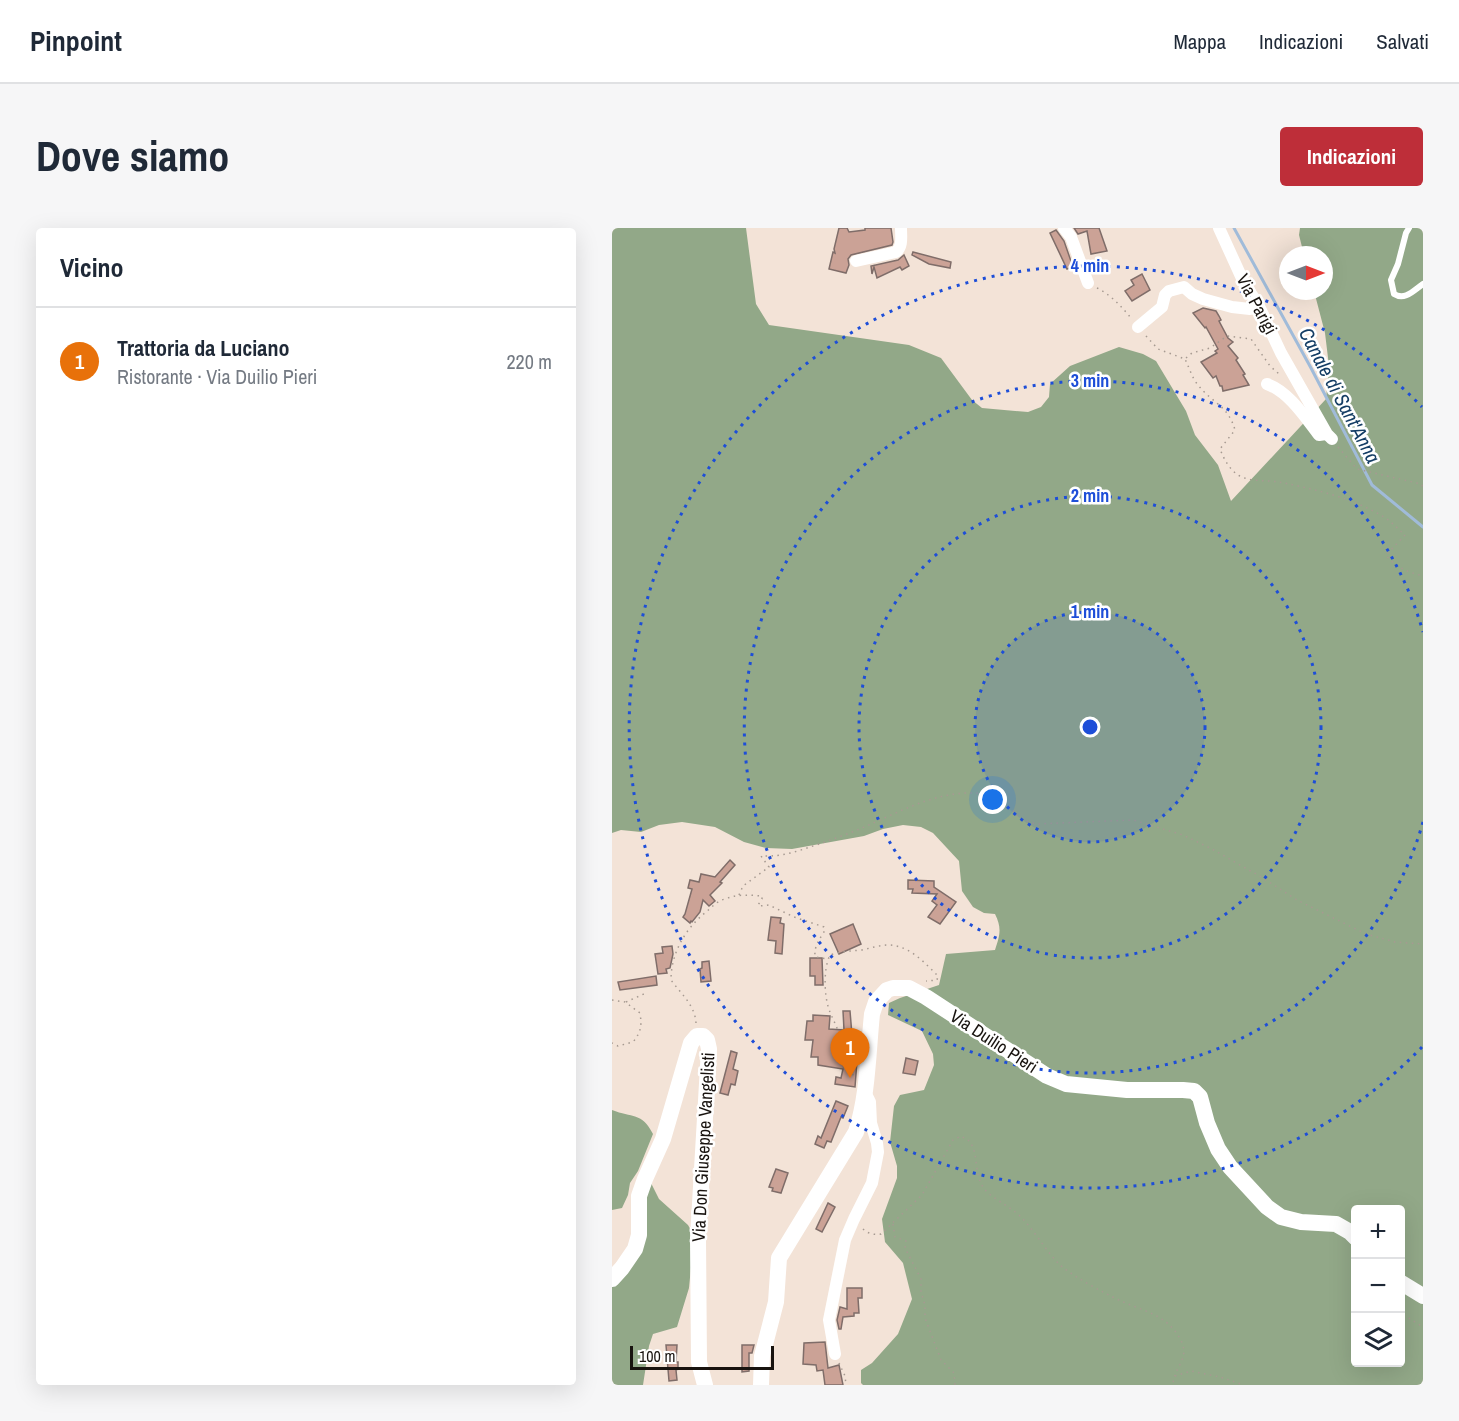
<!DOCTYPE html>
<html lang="it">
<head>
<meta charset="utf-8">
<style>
	body { margin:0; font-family:"Archivo Narrow",sans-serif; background:#f6f6f7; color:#1f2937 }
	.controls { position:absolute; right:18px; bottom:18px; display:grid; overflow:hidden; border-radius:6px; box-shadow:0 6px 24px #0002 }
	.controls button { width:54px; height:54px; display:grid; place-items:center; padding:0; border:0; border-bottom:2px solid #e0e1e3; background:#fff; color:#1f2937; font:30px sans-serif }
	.compass { position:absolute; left:667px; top:18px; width:54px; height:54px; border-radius:50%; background:#fff; box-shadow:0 6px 24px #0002; rotate:90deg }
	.scale { position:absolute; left:18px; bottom:15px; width:144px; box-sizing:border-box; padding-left:6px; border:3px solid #18130f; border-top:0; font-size:16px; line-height:21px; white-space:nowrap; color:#18130f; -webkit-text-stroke:4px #fff; paint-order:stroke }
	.you { position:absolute; left:381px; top:572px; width:21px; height:21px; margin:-15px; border:4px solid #fff; border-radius:50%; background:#1a73e8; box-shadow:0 0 0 9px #1a73e833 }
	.badge { display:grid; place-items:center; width:39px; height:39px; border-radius:50%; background:#be2e39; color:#fff; font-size:20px; font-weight:700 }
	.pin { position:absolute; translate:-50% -50px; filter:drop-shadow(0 2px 3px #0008) }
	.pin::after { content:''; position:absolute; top:32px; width:21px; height:18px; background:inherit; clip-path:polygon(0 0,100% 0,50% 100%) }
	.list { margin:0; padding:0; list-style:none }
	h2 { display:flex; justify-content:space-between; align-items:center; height:78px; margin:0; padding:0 24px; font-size:26px }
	h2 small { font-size:20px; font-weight:400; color:#747a83 }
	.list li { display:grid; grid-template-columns:39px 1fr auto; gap:18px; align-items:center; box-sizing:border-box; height:108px; padding:0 24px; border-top:2px solid #e0e1e3 }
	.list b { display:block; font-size:22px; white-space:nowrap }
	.list p { margin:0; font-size:20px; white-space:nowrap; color:#747a83 }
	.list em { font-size:20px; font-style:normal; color:#747a83 }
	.icon { flex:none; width:33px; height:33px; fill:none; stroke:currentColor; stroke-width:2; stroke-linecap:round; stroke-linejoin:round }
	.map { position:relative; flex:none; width:811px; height:1157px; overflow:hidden; border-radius:6px }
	header { display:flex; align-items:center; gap:36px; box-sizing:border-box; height:84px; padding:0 30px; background:#fff; border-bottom:2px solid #e0e1e3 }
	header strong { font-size:28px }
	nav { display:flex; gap:33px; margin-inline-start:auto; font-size:21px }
	.intro { display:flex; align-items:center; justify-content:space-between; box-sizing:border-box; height:144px; padding:0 36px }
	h1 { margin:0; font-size:42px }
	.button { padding:15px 27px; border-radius:6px; background:#be2e39; color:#fff; font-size:21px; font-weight:700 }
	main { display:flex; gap:36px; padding:0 36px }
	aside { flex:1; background:#fff; border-radius:6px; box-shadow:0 6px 24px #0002 }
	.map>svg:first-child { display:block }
</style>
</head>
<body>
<header>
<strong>Pinpoint</strong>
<nav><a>Mappa</a><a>Indicazioni</a><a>Salvati</a></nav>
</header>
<div class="intro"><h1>Dove siamo</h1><a class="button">Indicazioni</a></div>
<main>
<aside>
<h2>Vicino<small></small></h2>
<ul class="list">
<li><span class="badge" style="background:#e8710a">1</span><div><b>Trattoria da Luciano</b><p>Ristorante · Via Duilio Pieri</p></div><em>220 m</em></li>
</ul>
</aside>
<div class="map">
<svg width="811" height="1157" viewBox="0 0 811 1157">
	<rect width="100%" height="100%" fill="#f3e3d7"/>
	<g fill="#92a888" fill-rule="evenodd">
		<path d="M0 0H134L144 76 157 97 297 117 329 130 360 172 370 180 416 184 429 179 437 169 438 156 458 138 507 119 531 126 544 133 574 183 583 207 606 237 619 273 714 171 717 138 713 105 702 63H712V27H692L687 7 688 0H811V1157H251L249 1155V1142L260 1135 286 1106 300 1071 291 1035 273 1014 270 991 285 950V938L278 914 282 878 288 867 312 862 322 837 321 826 310 803 276 787 277 775 288 770 327 757 334 726 383 722C388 707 390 700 383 686L372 685 361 679 350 663 347 633 321 605 309 599 291 597 271 601 252 608 180 621 154 620 132 614 103 599 70 594 47 597 29 604 9 602 0 605ZM744 982H788V1134H744Z"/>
		<path d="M0 882C20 890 30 884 41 906L26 943 18 955 16 967 10 980 0 982Z"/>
		<path d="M38 953 47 971 76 997 82 1008 77 1060 65 1099 41 1106 37 1118 31 1157H0V1058L26 1027 32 967Z"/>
	</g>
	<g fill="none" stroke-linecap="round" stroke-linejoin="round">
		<path stroke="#a0bbd9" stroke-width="3" d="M622 0 699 140 760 257 811 299"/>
	</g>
	<g fill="#cba296" stroke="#7f6d69" stroke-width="1.5">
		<path d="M227 0H235L237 4 253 2V0H279L281 14 280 17 239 27 236 31 237 37 234 45 217 41 221 24 223 25 222 21Z"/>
		<path d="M462 0H487L495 23 479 26 475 3 466 6Z"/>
		<path d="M444 2 452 13 461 39 455 41 438 5Z"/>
		<path d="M301 24 339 34 338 40 317 36 300 27Z"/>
		<path d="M292 27 297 38 290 42 288 39 265 50 262 39 260 46 259 38 286 32Z"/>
		<path d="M530 46 538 62 520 73 513 63 522 57 519 52Z"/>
		<path d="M591 80 604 83 607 88 609 92 607 93 616 110 621 114 616 118 626 130 624 132 633 146 631 147 637 157 611 163 610 158H608L604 148 601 150 589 134 605 125 603 123 606 121 594 99 593 100 581 85Z"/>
		<path d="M118 632 123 637 108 654 110 655 98 667 103 673 97 678 91 672 88 684 80 694 79 693 78 695 71 689 73 686 80 661 76 660 78 652 87 654 89 646 103 649Z"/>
		<path d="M296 652 322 653V659L344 674 328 696 316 689 325 677 320 673 325 666 300 665 301 661H296Z"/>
		<path d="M159 689 169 690 168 695 172 696 170 726 163 725 164 713 156 712Z"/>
		<path d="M241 696 249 716 227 726 218 706Z"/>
		<path d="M60 718 61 726 58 740 54 741 55 745 46 746 43 726 51 725 50 719Z"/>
		<path d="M198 730H210L211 757H203V748H198Z"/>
		<path d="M97 733 99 753 89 754 88 741 90 740V734Z"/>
		<path d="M44 748 45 757 8 762 6 754Z"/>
		<path d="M231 783H238L240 807H247L243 859 223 856 224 849 229 850 231 841 206 837V829H199L201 812H193L195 793H201V787L218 788 217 801 232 802Z"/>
		<path d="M119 823 125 825 121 841 126 843 123 857 119 856 116 867 108 865Z"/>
		<path d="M294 830 306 833 303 847 291 845Z"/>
		<path d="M224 873 236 878 231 890 229 889 219 914 215 913 212 920 203 916 206 908 209 910Z"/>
		<path d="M164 941 176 945 169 965 160 963 161 960 157 959Z"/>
		<path d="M216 975 223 979 210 1004 204 1001Z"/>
		<path d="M235 1060H250V1070H246L247 1085H242V1088L231 1089 229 1101H227L225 1092 228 1079 235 1081Z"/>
		<path d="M213 1114 216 1140 227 1137 231 1157H213L211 1142 205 1143 204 1137 191 1136 192 1115Z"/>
		<path d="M54 1117H65L64 1134H66V1141L64 1142 65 1152 57 1153Z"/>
		<path d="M130 1117H142L140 1125H137V1143L130 1144Z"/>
	</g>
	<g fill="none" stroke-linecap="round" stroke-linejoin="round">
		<g stroke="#a69a91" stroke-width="1.5" stroke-dasharray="1.5 4.5" stroke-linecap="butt">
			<path d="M485 60C499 67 509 78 519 90"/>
			<path d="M534 108 546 121 573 131C577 139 580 150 586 157 601 176 616 177 623 202L608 221C612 231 617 241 626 247 637 254 654 252 667 254 702 261 741 270 772 289 780 294 786 301 793 307L774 327C784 340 796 344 811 348"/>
			<path d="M574 130 580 125 598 120 615 108 639 111 658 138 667 146"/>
			<path d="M726 219 745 241 809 256 811 259"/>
			<path d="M127 667 131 658 157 639 149 628C171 629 186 623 207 616 221 611 236 606 250 600 292 582 336 556 383 568 393 571 399 582 407 589 411 593 418 594 424 596L521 592 571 607 600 621 651 650 685 672 754 706 783 714 811 716"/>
			<path d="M0 772 13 774 28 785C30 798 29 804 21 814L6 818 0 815"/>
			<path d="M14 774 34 765"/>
			<path d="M84 795C83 777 69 766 59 752 59 725 73 701 94 684 100 679 105 673 113 671 125 666 137 667 150 668V671L146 677 147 678 157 677 182 689 212 699 213 702C208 711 202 717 203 729L216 731"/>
			<path d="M241 846V847H237L238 840 229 839C229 830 229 815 227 806 224 796 221 792 218 784 212 770 211 741 218 727 229 723 239 723 250 722 258 720 266 718 274 717 296 716 312 734 326 748L325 752 314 753"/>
			<path d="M281 996 283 1009 294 1013 293 1020 309 1051V1064L313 1077V1090L329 1132 342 1145 343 1157"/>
			<path d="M251 1001C256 1006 263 1007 269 1006L310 967 341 912 349 908C352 910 355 911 357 913 368 925 360 949 375 964 385 973 397 978 408 988 422 1002 432 1020 445 1034 456 1046 492 1065 507 1072 528 1082 552 1086 565 1106 582 1130 562 1136 561 1157"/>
			<path d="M788 1082 792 1087 811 1099"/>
			<path d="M227 1135 233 1148 234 1157"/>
			<path d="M563 1148 579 1143 608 1149 632 1157"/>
		</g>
		<path stroke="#fff" stroke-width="6" d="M797 0 794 5 786 36 779 52 782 66C793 73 802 62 811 56"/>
		<g stroke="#fff" stroke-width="12">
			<path d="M452 0 459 9 476 55"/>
			<path d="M607 0 633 57 646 76 669 125 715 206 720 211"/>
			<path d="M244 33 284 24C291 18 289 9 289 0"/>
			<path d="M526 99 550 79 553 67 557 63 572 59 580 66 591 71 620 79 638 81 646 76"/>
			<path d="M655 156C677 164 693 189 707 207L714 206"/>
			<path d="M223 1126 217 1092 233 1012 242 991 260 955 266 924 265 915 259 895 258 874 254 866"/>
		</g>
		<g stroke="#fff" stroke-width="16">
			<path d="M0 1051 10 1040 23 1021 27 1007V968L33 951 51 911 79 815 85 808H91L95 812 97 821 86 1010 87 1134 93 1157"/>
			<path d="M788 1054 811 1068"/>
			<path d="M149 1157 150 1128 164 1074 167 1030 244 904C256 867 256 825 260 786L264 774 275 762 281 760H297L314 769 435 848 454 856 515 862H571L582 863 588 869 595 895 606 921 618 939 655 979 669 989 689 994 724 996 738 1004 744 1010"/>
		</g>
	</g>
	<circle cx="478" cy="499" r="115" fill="#1d4ed8" fill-opacity=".12"/>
	<g fill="none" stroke="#1d4ed8" stroke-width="3" stroke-dasharray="3 6">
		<circle cx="478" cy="499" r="115"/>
		<circle cx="478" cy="499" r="231"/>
		<path d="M811 594A346 346 0 1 1 811 404"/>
		<path d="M810 819A461 461 0 1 1 810 179"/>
	</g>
	<g text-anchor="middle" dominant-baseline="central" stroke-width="5" stroke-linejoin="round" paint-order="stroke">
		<g font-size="18" fill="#18130f" stroke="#fff">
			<text transform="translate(645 76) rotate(62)">Via Parigi</text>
			<text transform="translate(382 813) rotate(33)">Via Duilio Pieri</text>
			<text transform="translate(91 919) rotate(-87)">Via Don Giuseppe Vangelisti</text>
		</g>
		<g font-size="20" font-style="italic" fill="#143d64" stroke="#fff">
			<text transform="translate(728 167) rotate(62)">Canale di Sant'Anna</text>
		</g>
	</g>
	<circle cx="478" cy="499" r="9" fill="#1d4ed8" stroke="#fff" stroke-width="3"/>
	<g font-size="18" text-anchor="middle" font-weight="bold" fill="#1d4ed8" stroke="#fff" stroke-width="5" stroke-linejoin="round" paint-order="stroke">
		<text x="478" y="44">4 min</text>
		<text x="478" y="159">3 min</text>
		<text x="478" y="274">2 min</text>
		<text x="478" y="390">1 min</text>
	</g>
</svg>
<div class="controls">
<button>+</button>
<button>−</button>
<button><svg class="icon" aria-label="layers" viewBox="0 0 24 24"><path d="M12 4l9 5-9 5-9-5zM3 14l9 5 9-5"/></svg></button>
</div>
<svg class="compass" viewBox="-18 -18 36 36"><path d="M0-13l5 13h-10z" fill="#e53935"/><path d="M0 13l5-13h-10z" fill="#747a83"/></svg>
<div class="scale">100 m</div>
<div class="you"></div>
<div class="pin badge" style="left:238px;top:850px;background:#e8710a">1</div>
</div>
</main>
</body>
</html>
